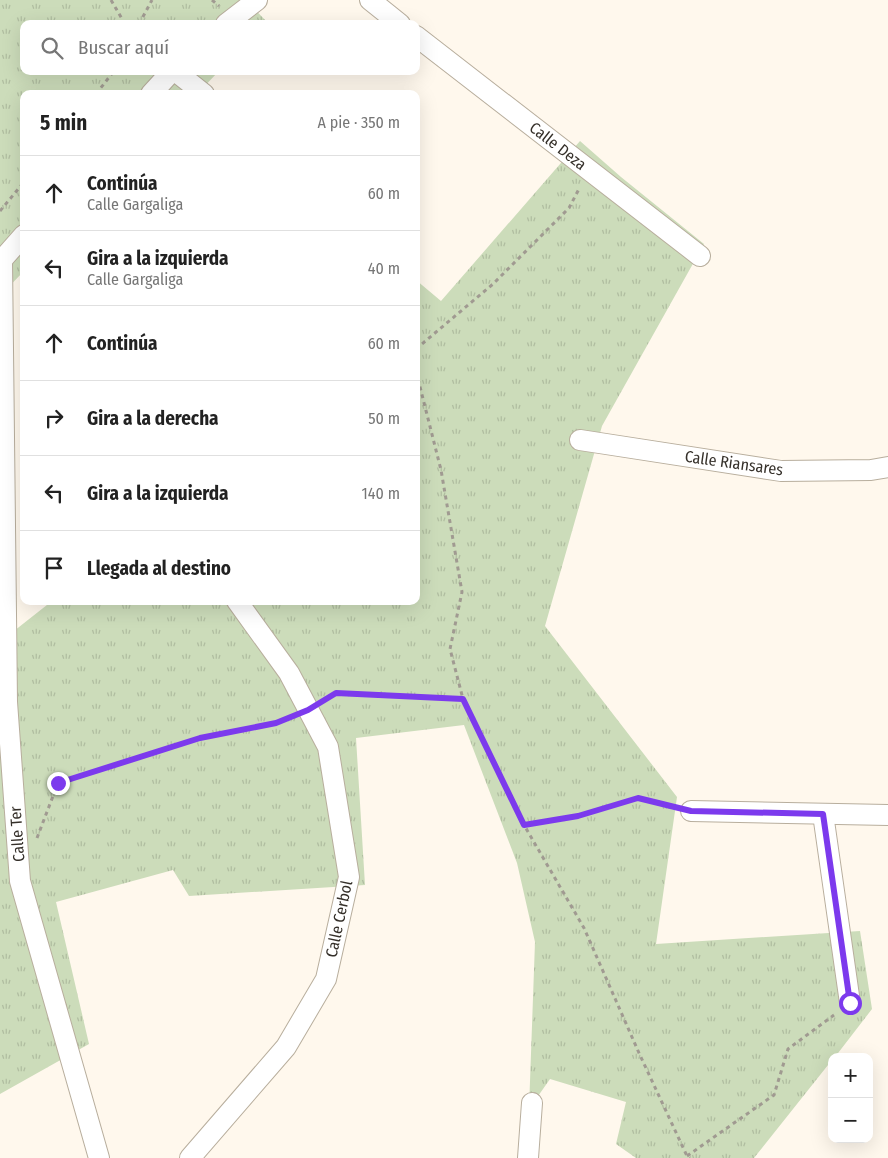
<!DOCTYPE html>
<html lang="es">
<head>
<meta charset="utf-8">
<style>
	body { margin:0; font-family:"Fira Sans Condensed",sans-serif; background:#f2f2f2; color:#222 }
	.controls { position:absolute; right:15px; bottom:15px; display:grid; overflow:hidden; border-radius:10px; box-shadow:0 5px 20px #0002 }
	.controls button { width:45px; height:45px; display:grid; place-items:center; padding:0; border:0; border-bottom:1px solid #e0e0e0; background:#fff; color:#222; font:25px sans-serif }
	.stop { position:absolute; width:15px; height:15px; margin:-11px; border:4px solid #7c3aed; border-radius:50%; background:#fff }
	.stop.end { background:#7c3aed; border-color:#fff; box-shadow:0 1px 5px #0008 }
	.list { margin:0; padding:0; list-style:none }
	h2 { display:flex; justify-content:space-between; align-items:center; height:65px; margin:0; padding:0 20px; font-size:21px }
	h2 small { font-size:16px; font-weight:400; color:#767676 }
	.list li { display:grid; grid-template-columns:32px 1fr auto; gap:15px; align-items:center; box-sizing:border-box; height:75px; padding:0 20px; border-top:1px solid #e0e0e0 }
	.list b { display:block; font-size:19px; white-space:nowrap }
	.list p { margin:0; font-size:16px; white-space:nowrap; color:#767676 }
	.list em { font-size:16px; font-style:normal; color:#767676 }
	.icon { flex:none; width:28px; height:28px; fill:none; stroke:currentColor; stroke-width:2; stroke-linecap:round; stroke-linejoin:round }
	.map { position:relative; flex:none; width:888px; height:1158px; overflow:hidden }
	.search { position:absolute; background:#fff; box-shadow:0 5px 20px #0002; left:20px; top:20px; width:400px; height:55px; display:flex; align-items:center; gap:12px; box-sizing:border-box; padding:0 18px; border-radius:10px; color:#767676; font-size:19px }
	.panel { position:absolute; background:#fff; box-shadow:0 5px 20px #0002; left:20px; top:90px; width:400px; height:515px; border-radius:10px }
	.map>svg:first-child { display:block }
</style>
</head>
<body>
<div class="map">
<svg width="888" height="1158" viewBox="0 0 888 1158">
	<defs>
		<pattern id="grass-tufts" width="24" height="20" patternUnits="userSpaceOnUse" patternTransform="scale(1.25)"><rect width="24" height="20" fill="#ccdcba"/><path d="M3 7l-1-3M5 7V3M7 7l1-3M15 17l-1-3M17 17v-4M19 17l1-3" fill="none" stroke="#b0bda0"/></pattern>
	</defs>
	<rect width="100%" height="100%" fill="#fff8ed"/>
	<g fill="url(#grass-tufts)">
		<path d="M0 0H246L267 22 265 24H24V71H219L197 94H24V271L0 296Z"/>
		<path d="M580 141 621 177 704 244 602 426 545 626 677 797 656 944 860 931 872 1009 835 1057H832V1060L754 1158H636L616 1144 626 1102 550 1079 529 1109 535 942 517 863 464 725 356 738 365 885 189 896 173 870 56 902 89 1044 0 1094V642L52 601H416V280L441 301Z"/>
	</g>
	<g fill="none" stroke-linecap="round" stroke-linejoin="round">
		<defs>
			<g id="street">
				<path d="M370 0 400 24"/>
				<path d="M226 24 257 0"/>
				<path d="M416 36 700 256"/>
				<path d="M175 71 204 94"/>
				<path d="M151 94 172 71"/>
				<path d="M2 260 7 702 20 881 99 1158"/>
				<path d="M0 262 24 235"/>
				<path d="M580 440 781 471 871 470 888 467"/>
				<path d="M691 811 888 815"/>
				<path d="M823 814 850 1003"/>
				<path d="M190 1158 286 1047 326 979 349 877 328 747 289 673 237 601"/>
				<path d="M528 1158 532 1103"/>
			</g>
		</defs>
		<use href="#street" stroke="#b8ae9d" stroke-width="22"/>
		<g stroke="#a09a91" stroke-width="3" stroke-dasharray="4 4" stroke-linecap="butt">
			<path d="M111 0 125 24"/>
			<path d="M212 0 219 6"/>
			<path d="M139 24 152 0"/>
			<path d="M96 94 114 71"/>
			<path d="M0 211 24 182"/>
			<path d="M416 349 493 284 569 208 580 187"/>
			<path d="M416 371 441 470 462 592 450 649 463 699 524 825 584 928 639 1053 687 1156 690 1158"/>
			<path d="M324 700 336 693 463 699"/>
			<path d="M524 825 578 816 638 798 674 807"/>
			<path d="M37 838 58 783 200 738 276 723 291 717"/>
			<path d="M687 1156 774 1095 788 1049 834 1015"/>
		</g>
		<use href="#street" stroke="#fff" stroke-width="20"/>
	</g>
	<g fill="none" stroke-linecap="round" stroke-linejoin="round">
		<path stroke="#7c3aed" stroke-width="6" d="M58 783 200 738 276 723 308 710 336 693 463 699 524 825 578 816 638 798 691 811 823 814 850 1003"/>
	</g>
	<g text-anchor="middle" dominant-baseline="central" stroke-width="4" stroke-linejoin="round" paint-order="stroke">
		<g font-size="16" fill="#35302a" stroke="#fff">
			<text transform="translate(558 146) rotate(38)">Calle Deza</text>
			<text transform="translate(734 463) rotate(8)">Calle Riansares</text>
			<text transform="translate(17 834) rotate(-94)">Calle Ter</text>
			<text transform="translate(339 919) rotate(-78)">Calle Cerbol</text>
		</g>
	</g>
</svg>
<div class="controls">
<button>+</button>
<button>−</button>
</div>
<div class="stop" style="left:850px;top:1003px"></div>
<div class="stop end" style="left:58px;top:783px"></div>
<div class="search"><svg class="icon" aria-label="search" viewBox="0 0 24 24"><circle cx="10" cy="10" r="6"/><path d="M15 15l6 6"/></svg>Buscar aquí</div>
<section class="panel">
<h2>5 min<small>A pie · 350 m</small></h2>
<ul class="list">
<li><svg class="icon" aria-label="ahead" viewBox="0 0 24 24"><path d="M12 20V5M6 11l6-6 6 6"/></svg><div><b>Continúa</b><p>Calle Gargaliga</p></div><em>60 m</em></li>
<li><svg class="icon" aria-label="left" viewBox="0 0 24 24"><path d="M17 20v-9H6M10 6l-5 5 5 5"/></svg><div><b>Gira a la izquierda</b><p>Calle Gargaliga</p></div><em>40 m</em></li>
<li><svg class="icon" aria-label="ahead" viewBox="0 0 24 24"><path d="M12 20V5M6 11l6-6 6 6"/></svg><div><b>Continúa</b></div><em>60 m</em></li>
<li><svg class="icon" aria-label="right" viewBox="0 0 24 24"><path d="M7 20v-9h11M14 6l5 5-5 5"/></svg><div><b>Gira a la derecha</b></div><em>50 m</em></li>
<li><svg class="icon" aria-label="left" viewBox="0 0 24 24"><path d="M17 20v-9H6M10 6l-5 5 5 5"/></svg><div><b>Gira a la izquierda</b></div><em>140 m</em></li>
<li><svg class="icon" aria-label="arrive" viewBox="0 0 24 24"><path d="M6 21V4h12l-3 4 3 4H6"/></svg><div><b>Llegada al destino</b></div></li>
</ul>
</section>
</div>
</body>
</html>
